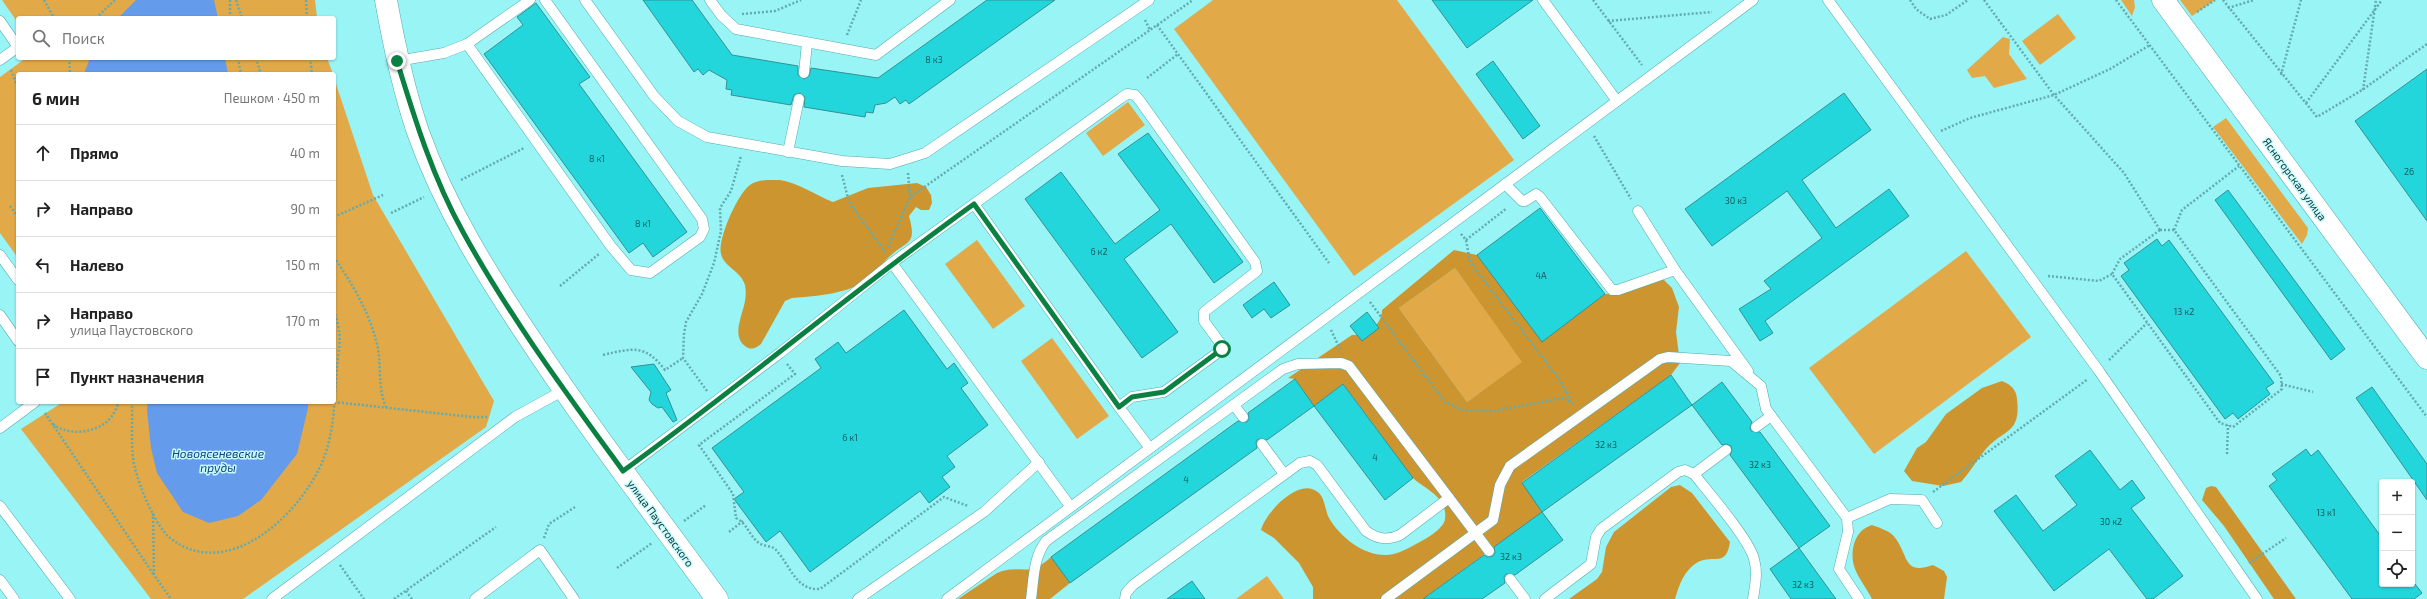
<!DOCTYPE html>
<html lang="ru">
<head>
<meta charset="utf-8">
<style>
	body { margin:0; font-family:"Exo 2",sans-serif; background:#f2f2f2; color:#222 }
	.controls { position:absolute; right:12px; bottom:12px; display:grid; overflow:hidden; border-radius:4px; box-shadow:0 1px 3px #0004 }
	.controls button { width:36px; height:36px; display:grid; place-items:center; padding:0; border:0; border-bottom:1px solid #e0e0e0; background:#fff; color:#222; font:20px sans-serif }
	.stop { position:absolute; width:12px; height:12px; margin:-9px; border:3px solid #0b8043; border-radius:50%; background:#fff }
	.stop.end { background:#0b8043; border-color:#fff; box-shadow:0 1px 4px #0008 }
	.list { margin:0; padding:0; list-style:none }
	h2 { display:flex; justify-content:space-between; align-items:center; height:52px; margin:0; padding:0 16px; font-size:17px }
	h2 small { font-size:13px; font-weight:400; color:#767676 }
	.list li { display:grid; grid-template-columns:26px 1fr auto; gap:12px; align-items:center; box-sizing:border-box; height:56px; padding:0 16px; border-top:1px solid #e0e0e0 }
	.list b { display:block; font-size:15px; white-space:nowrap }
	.list p { margin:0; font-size:13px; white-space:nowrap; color:#767676 }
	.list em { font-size:13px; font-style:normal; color:#767676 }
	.icon { flex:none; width:22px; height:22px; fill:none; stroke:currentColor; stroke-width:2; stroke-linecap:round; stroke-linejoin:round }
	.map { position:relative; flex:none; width:2427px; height:599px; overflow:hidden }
	.search { position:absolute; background:#fff; box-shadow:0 1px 3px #0004; left:16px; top:16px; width:320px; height:44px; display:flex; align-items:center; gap:10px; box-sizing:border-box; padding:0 14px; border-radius:4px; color:#767676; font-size:15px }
	.panel { position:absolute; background:#fff; box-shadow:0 1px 3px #0004; left:16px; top:72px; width:320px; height:332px; border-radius:4px }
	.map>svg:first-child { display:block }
</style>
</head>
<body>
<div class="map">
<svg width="2427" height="599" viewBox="0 0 2427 599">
	<rect width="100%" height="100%" fill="#99f4f6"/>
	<g fill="#e1a948">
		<path d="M2 0H315L317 18H18V23Z"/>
		<path d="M1213 0H1397L1514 160 1354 276 1174 29Z"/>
		<path d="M2121 0H2134L2135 7 2132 16Z"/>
		<path d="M2180 0H2215L2192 16Z"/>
		<path d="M2058 14 2076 38 2040 65 2022 41Z"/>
		<path d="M2003 37 2010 39 2009 54 2027 79 1994 88 1985 76 1972 78 1967 70Z"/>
		<path d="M26 58H327L333 74H18V258L0 233V77Z"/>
		<path d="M334 78 373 195 494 401 486 427 243 599H151L21 429 63 402H334Z"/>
		<path d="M1128 102 1145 125 1103 156 1086 133Z"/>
		<path d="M2226 118 2308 228 2307 235 2302 244 2213 127Z"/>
		<path d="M977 240 1025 306 993 329 945 264Z"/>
		<path d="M1966 251 2031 337 1874 454 1809 368Z"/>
		<path d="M1455 268 1523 362 1467 402 1399 308Z"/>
		<path d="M1052 338 1109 416 1077 439 1021 361Z"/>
		<path d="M1267 576 1284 599H1236Z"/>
	</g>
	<g fill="#cd952f" fill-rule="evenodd">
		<path d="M780 180C799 183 815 195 833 202L868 188 917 183 926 187 931 195 932 203 929 210H921L916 207 909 216C917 245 908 240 890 256 882 263 877 273 869 279 847 294 818 296 792 298L785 301 761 344C756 348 751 351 745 346 731 336 743 314 745 301 746 296 746 290 745 285 741 271 724 267 721 254 717 240 738 193 750 185 758 179 771 180 780 180Z"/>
		<path d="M1454 250 1477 255 1542 341 1605 294C1626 295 1641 285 1660 276L1672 288 1679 307 1676 332 1680 363 1671 375 1522 482 1542 512 1423 599H1313V587L1299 563 1274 538 1261 530C1266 512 1300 475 1319 493 1325 499 1325 510 1329 518 1341 539 1369 560 1394 554 1401 552 1409 548 1416 544 1424 540 1444 529 1445 519 1448 498 1427 490 1414 479 1406 471 1399 459 1392 450 1376 428 1360 406 1343 384L1314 406 1295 379 1288 378 1352 335C1367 335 1382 325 1382 310ZM1455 268 1522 362 1467 402 1399 308Z"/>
		<path d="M2002 381C2011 385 2016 389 2017 399 2021 435 2004 428 1985 450 1977 460 1970 472 1961 482L1943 486 1912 481 1904 471 1917 448 1926 442 1946 414 1982 388Z"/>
		<path d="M1680 485 1692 493 1730 542C1726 568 1714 554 1698 562 1684 570 1679 585 1675 599H1569L1597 579 1602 572 1606 547 1614 532 1671 487Z"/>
		<path d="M2211 486 2216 487 2296 599H2274L2224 526 2202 500 2206 488Z"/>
		<path d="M1872 525C1880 528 1891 531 1896 539 1909 558 1904 575 1933 565L1944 571 1947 577 1944 599H1872C1867 589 1859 579 1855 569 1849 552 1854 530 1872 525Z"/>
		<path d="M1051 557 1070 583 1050 599H958L997 573C1021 563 1028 579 1051 557Z"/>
	</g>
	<g fill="#659beb">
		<path d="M136 0H214L218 18H118Z"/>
		<path d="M90 58H225L228 74H84Z"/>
		<path d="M148 402H308V408L297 454 261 500 238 516 209 523 183 512 157 473 151 448 147 410Z"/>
	</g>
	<g fill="#23d6db" stroke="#339194">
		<path d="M643 0H692L732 55 798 66V75L804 79 809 76 811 68 878 78 987 0H1055L909 104 906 100 900 104 895 97 886 103 875 105 873 113 866 112 865 117 804 107 805 97 800 93 794 95 791 105 731 95 732 90 726 89 727 80 709 70 703 75 698 69 694 72Z"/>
		<path d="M1432 0H1533L1467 48Z"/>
		<path d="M536 3 590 77 579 84 687 232 653 257 643 243 629 253 484 54 523 25 517 17Z"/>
		<path d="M1493 61 1540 126 1523 139 1476 74Z"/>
		<path d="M2427 69V221L2355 121Z"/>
		<path d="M1844 93 1871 130 1802 180 1836 228 1889 189 1909 216 1765 321 1773 333 1760 341 1739 309 1771 289 1764 281 1822 238 1787 191 1712 246 1685 209Z"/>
		<path d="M1148 133 1243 262 1214 283 1171 224 1124 259 1178 332 1142 358 1025 199 1061 172 1115 244 1160 210 1118 154Z"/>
		<path d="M2228 190 2345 349 2331 360 2215 200Z"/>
		<path d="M1540 208 1605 294 1542 342 1477 255Z"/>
		<path d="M2157 239 2162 246 2169 240 2274 383 2266 388 2270 394 2238 419 2233 413 2225 419 2121 276 2129 270 2124 263Z"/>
		<path d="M1274 282 1290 305 1271 318 1264 309 1252 318 1243 305Z"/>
		<path d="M904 310 947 369 954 363 968 383 961 388 988 425 947 456 955 467 942 477 950 487 929 503 920 491 810 572 780 531 766 542 734 499 744 492 712 448 821 368 815 359 838 342 846 353Z"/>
		<path d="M1367 312 1379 328 1362 341 1350 326Z"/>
		<path d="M654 364 671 390 666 393 677 420 673 422 662 407 658 408 652 404 649 400 651 392 631 367Z"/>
		<path d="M1671 375 1692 405 1542 512 1522 483Z"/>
		<path d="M1295 379 1314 406 1267 440 1258 439 1256 442 1257 448 1070 583 1051 557 1238 421 1247 422 1249 419 1248 413Z"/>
		<path d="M1722 382 1752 422 1750 427 1751 431 1760 432 1830 526 1799 548 1730 455 1732 450 1731 446 1726 444 1722 445 1692 405Z"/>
		<path d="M1343 384 1413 478 1385 500 1314 406Z"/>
		<path d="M2372 387 2427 464V500L2356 398Z"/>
		<path d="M2306 449 2311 456 2318 450 2382 538V584H2415L2422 593 2414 599H2352L2269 486 2277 480 2272 474Z"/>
		<path d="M2090 450 2120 490 2132 480 2145 498 2131 508 2183 576 2153 599H2147L2109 549 2054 591 1994 511 2016 495 2043 531 2077 505 2055 476Z"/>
		<path d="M1542 512 1563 540 1515 575 1506 574 1504 577 1505 583 1482 599H1423L1484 555 1487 557 1493 556 1495 553 1494 547Z"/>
		<path d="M1799 548 1836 599H1791L1770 569Z"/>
		<path d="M1192 581 1205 599H1167Z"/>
	</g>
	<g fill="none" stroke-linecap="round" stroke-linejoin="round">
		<defs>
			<g id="service">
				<path d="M585 0 654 96 678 121 707 137 842 161 890 164 925 153 1149 0"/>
				<path d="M710 0 721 15 736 29 876 55 950 0"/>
				<path d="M1543 0 1617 101"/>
				<path d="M1828 0 2099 371 2257 599"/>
				<path d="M0 21 18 47 0 60"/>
				<path d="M467 44 610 245 631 270 650 273 700 237 704 229 702 219 545 0"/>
				<path d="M397 61 444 53 467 44 530 0"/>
				<path d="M804 73 807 43"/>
				<path d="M788 152 799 99"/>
				<path d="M1505 184 1522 201H1525L1536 194 1540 197 1612 290H1618L1675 270"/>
				<path d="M1638 211 1675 270 1748 371"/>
				<path d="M0 255 18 280"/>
				<path d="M892 263 1121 98 1127 94 1135 95 1140 101 1255 262 1257 271 1204 312V321L1223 347 1220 351 1164 392 1132 397 1119 407 974 204"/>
				<path d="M0 315 18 341"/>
				<path d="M1234 405 1243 417"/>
				<path d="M1119 407 1149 447"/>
				<path d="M1756 427 1771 416"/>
				<path d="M0 428 35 402"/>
				<path d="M1262 444 1284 474"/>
				<path d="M623 471 780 353 892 263 1070 506"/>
				<path d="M1694 474 1726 450"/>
				<path d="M0 506 70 599"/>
				<path d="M1847 518 1890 499 1922 500 1937 523"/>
				<path d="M1510 579 1525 599"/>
				<path d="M0 580 14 599"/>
				<path d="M272 599 515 417 564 390"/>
				<path d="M475 599 540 550 574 599"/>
				<path d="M858 599 984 512 1039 462"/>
				<path d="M947 599 1753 0"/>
				<path d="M1031 599C1034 579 1033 558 1046 541L1283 369 1298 364 1341 363 1349 366 1449 498"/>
				<path d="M1125 599 1126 593 1133 585 1300 463 1310 461 1317 465 1366 531C1377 539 1387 541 1400 535L1449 498 1489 551"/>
				<path d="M1386 599 1493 520 1500 485 1510 466 1660 359 1668 357 1731 361 1761 386 1766 409 1847 518 1848 532 1839 569 1859 599"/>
				<path d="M1545 599 1591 564 1596 537 1601 529 1678 472 1685 470 1694 474C1708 492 1749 539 1754 559 1758 573 1755 585 1753 599"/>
			</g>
			<g id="secondary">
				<path d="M386 0C394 45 403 88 418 132 445 208 487 275 532 342 590 430 655 514 717 599"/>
				<path d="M2163 0 2427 358"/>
			</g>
		</defs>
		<use href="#service" stroke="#50abae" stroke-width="11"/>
		<use href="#secondary" stroke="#50abae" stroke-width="23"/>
		<g stroke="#64abad" stroke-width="2.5" stroke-dasharray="2 2" stroke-linecap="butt">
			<path d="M44 0 54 18"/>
			<path d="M230 0V18"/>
			<path d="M236 0 242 18"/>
			<path d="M306 0 307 18"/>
			<path d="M1593 0 1642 65"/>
			<path d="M1910 0 1916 9 1930 19 1946 15 1968 0"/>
			<path d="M1984 0 2054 95 2124 173 2160 230"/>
			<path d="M2116 0 2427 417"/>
			<path d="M2223 0 2317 117 2362 90 2427 44"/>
			<path d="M2228 8 2254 0"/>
			<path d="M2197 12 2215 0"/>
			<path d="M742 14 775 11 801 0"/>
			<path d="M96 18 115 0"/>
			<path d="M1145 20 1150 30 1193 0"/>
			<path d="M1608 21 1712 12"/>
			<path d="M1157 25 1329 263"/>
			<path d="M847 35 861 0"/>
			<path d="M69 58 70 74"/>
			<path d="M238 58 241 74"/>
			<path d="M256 58 261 74"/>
			<path d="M310 58 312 74"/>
			<path d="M11 70 18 88"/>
			<path d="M2281 75 2301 0"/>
			<path d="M1147 78 1178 54"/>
			<path d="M2363 90 2376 0"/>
			<path d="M2306 103 2382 0"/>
			<path d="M1941 131 1970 118 2054 95 2110 69 2150 45"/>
			<path d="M1594 136 1631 199"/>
			<path d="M908 173 910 197"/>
			<path d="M842 175 849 202 885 252"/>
			<path d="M461 180 524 148"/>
			<path d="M10 206 18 217"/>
			<path d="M391 213 424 197"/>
			<path d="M334 217 383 195"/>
			<path d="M2160 230H2174L2281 376 2282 389 2233 427 2220 423 2112 274 2120 259Z"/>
			<path d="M2174 230 2182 210 2239 166"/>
			<path d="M1461 234 1466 240 1470 262 1561 382 1572 402"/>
			<path d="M1466 240 1507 208"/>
			<path d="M888 247 910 197 1150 30"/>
			<path d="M334 257C352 284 369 311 377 344 382 365 377 386 386 407"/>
			<path d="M2048 276 2099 281 2112 274"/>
			<path d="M560 286 599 254"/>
			<path d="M1370 302 1445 402 1463 410 1494 411 1563 398 1574 404"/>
			<path d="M1331 330 1340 349"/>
			<path d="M603 355C633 348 645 344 665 370L683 358"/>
			<path d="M2109 360 2147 323"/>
			<path d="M787 364 795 374 699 445 733 494 736 518C748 524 749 536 759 543 764 547 772 545 776 550 790 565 796 591 820 589L944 497 968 506"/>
			<path d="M2281 384 2313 392"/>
			<path d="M707 391 683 358 684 334 686 322 702 294 714 263 721 231 720 208 731 191 741 156"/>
			<path d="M132 402C133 422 130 450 135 468 139 486 156 527 170 538 226 582 296 518 320 467 335 436 334 401 337 367 338 356 341 342 339 331 338 324 336 317 334 310"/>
			<path d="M334 402 472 417H489"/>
			<path d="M45 413 154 575"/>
			<path d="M53 424C69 437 100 433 112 416 115 412 117 406 119 402"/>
			<path d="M2227 454 2228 425"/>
			<path d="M1933 492 2088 379"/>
			<path d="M153 513 154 575 171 599"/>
			<path d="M684 521 706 505"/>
			<path d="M729 532 743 521"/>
			<path d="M544 538 549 524 575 507"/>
			<path d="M2249 563 2286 538"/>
			<path d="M340 565 364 599"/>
			<path d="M617 568 652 543"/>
			<path d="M406 591 412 599"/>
			<path d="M394 599 496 527"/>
		</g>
		<use href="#service" stroke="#fff" stroke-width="10"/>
		<use href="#secondary" stroke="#fff" stroke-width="22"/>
	</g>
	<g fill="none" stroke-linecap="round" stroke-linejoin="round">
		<path stroke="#0b8043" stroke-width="5" d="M397 61C415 120 433 178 463 232 509 316 567 394 623 471 742 385 854 290 974 204L1119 407 1132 397 1164 392 1222 349"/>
	</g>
	<g text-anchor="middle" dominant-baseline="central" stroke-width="3" stroke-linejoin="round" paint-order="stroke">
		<g font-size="9" fill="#125c5e">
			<text x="934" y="59">8 к3</text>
			<text x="597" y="158">8 к1</text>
			<text x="2409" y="171">26</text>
			<text x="1736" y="200">30 к3</text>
			<text x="643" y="223">8 к1</text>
			<text x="1099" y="251">6 к2</text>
			<text x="1541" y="275">4А</text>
			<text x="2184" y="311">13 к2</text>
			<text x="850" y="437">6 к1</text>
			<text x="1606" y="444">32 к3</text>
			<text x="1375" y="457">4</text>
			<text x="1760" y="464">32 к3</text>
			<text x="1186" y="479">4</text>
			<text x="2326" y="512">13 к1</text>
			<text x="2111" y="521">30 к2</text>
			<text x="1511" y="556">32 к3</text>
			<text x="1803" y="584">32 к3</text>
		</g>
		<g font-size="11" fill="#0c3435" stroke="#c7fafb">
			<text transform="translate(2295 179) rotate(54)">Ясногорская улица</text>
			<text transform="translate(661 523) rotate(54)">улица Паустовского</text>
		</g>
		<g font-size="12" font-style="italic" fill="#0e4288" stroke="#c7fafb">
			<text x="218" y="453">Новоясеневские<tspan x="218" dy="14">пруды</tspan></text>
		</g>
	</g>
</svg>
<div class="controls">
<button>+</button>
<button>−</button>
<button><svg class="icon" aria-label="locate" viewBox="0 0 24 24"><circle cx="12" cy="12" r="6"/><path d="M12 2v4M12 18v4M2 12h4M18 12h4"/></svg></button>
</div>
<div class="stop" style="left:1222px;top:349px"></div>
<div class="stop end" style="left:397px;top:61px"></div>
<div class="search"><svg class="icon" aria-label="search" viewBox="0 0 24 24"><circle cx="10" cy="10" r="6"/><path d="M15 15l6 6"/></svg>Поиск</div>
<section class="panel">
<h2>6 мин<small>Пешком · 450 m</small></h2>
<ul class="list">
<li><svg class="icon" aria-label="ahead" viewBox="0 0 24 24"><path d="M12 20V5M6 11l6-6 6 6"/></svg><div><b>Прямо</b></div><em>40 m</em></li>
<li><svg class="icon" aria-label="right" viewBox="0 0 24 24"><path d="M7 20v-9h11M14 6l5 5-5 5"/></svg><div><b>Направо</b></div><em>90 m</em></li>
<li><svg class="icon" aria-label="left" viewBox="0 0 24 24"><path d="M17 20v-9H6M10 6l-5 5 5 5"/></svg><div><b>Налево</b></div><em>150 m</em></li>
<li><svg class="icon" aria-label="right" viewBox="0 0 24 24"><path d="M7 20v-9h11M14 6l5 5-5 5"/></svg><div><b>Направо</b><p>улица Паустовского</p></div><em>170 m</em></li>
<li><svg class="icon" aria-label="arrive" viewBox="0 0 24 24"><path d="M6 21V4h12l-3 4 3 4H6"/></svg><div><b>Пункт назначения</b></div></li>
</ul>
</section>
</div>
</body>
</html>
